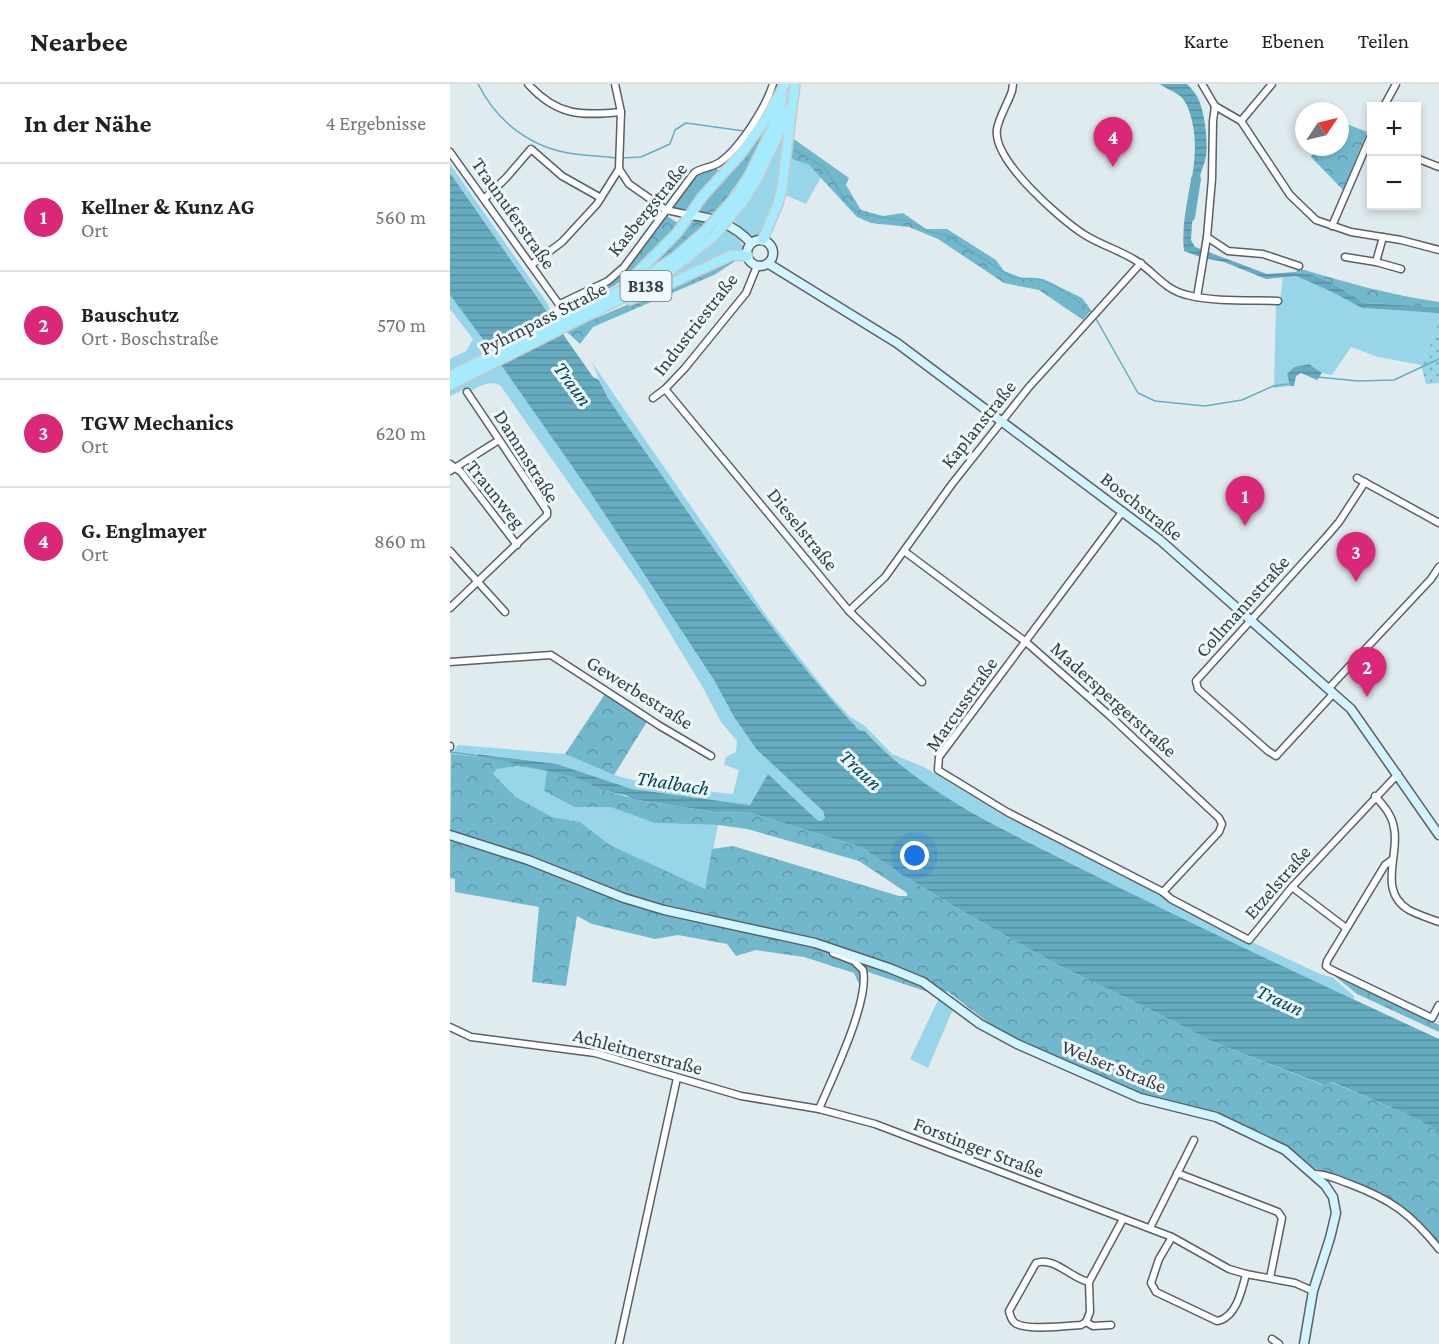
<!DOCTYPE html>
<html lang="de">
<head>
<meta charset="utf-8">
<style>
	body { margin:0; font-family:"Crimson Pro",serif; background:#f6f6f6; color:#202124 }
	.controls { position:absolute; right:18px; top:18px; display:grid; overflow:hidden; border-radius:0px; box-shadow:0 3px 9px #0003 }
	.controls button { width:54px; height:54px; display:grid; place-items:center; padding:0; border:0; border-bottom:2px solid #e0e0e0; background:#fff; color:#202124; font:30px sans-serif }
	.compass { position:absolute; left:845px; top:18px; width:54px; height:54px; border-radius:50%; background:#fff; box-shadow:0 3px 9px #0003; rotate:55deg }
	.you { position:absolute; left:465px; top:772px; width:21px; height:21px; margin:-15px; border:4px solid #fff; border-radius:50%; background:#1a73e8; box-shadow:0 0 0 9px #1a73e833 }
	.badge { display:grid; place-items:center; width:39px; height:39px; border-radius:50%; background:#db2777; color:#fff; font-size:20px; font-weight:700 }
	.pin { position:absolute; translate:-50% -50px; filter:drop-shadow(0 2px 3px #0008) }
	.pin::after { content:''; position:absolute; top:32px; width:21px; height:18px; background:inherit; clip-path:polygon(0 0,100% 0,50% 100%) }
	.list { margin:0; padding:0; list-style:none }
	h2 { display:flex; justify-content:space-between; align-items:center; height:78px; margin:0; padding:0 24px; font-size:26px }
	h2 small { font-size:20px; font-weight:400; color:#757577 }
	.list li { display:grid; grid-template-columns:39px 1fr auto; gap:18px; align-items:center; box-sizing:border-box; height:108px; padding:0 24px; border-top:2px solid #e0e0e0 }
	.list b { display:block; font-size:22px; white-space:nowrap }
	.list p { margin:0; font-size:20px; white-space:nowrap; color:#757577 }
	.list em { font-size:20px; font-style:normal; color:#757577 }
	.map { position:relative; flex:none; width:989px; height:1260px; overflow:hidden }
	header { display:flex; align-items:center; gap:36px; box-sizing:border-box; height:84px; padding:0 30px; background:#fff; border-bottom:2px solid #e0e0e0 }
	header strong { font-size:28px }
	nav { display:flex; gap:33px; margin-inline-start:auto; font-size:21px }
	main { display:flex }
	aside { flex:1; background:#fff }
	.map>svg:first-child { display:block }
</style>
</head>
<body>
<header>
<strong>Nearbee</strong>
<nav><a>Karte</a><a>Ebenen</a><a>Teilen</a></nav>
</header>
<main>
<aside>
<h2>In der Nähe<small>4 Ergebnisse</small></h2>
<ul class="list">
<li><span class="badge">1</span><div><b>Kellner &amp; Kunz AG</b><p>Ort</p></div><em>560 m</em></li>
<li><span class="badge">2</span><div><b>Bauschutz</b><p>Ort · Boschstraße</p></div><em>570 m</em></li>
<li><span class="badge">3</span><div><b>TGW Mechanics</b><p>Ort</p></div><em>620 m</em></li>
<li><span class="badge">4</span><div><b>G. Englmayer</b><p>Ort</p></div><em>860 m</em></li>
</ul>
</aside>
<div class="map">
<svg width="989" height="1260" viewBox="0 0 989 1260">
	<defs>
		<pattern id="forest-crowns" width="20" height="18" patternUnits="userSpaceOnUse" patternTransform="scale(1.5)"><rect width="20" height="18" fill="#72b8cd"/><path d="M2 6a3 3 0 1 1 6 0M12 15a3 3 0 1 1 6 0" fill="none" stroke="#5f97a8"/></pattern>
		<pattern id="garden-dots" width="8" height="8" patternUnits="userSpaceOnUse" patternTransform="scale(1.5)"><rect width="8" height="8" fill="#98d5e8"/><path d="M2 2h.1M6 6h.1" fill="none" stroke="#7daebd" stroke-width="1.8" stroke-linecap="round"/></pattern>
		<pattern id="water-rules" width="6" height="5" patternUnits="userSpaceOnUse" patternTransform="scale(1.5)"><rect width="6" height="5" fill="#66acc1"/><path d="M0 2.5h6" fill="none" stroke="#558d9e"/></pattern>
	</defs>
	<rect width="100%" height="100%" fill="#e0ebef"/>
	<g fill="#98d5e8">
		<path d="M335 44C332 72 330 101 322 128 319 137 312 143 312 153L300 152 284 137 305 107Z"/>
		<path d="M339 74 359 81 371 93 356 120 335 111Z"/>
		<path d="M0 80 97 219 104 233 102 234 0 89Z"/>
		<path d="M276 145 290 156 293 163 291 168 195 208 241 178Z"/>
		<path d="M846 192 880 207 912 224 989 229V237L971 281 928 273 901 263 882 291 872 289 859 280 844 283 837 290 840 302 824 304 826 218 830 215 833 193Z"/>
		<path d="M0 211 40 265 0 286V275L16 267 23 255 0 225Z"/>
		<path d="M141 277 318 534 377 608 399 632 415 642 442 670 474 683 556 733 800 857 872 891 882 893 904 912V916C873 901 840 888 809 873 743 842 678 808 613 775 545 741 465 705 415 647L409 646C314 545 237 428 158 314Z"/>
		<path d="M51 280 140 408 264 596 284 633 307 666 373 727 375 734 372 737 300 721 182 705 107 680 33 670H28V673L1 670 8 661 115 670 164 691 206 702 283 710 289 686 274 681 276 673 286 668 287 657 271 638 252 602 193 505 50 301C39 296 29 303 19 308L17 304 0 312V305Z"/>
		<path d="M68 682 98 687 94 707 124 723H160L205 739 268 741 255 806 160 761 130 738 102 733 66 713 43 690 47 685Z"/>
		<path d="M490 912 504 923 478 984 460 975Z"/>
	</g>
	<g fill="url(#forest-crowns)" fill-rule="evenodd">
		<path d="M324 31 301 80 266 129 221 125 244 94 252 86 266 84 274 91Z"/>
		<path d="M897 40 917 48 893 106 861 73 867 63H872L881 70 885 63H890V53Z"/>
		<path d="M341 53 399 94 396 101 411 126 433 132 453 129 476 145H497L546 176 554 187 572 194 593 195 632 214 641 226 633 236 589 206 554 199 488 155 459 143 421 139 407 133 359 81 339 74Z"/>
		<path d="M216 131 236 145 242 136 258 139 235 162 189 192 185 187 164 202 110 229 93 203 111 219 161 197 180 181Z"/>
		<path d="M287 176 264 191 143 243 130 260 116 247 279 177Z"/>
		<path d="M848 184C895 198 940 211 989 218V223L915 219 881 198 860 190 846 188Z"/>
		<path d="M155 610 198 636 164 691 115 670Z"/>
		<path d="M1 670C38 674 91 680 126 693 134 697 142 702 151 706 162 709 172 710 182 715L265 728 301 729 411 763 448 788 510 826 608 881 697 924 763 958 873 1001 881 998 956 1030 989 1047V1161L978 1148 915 1104 864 1084 851 1073 822 1054 768 1029 697 1012 572 957 544 943 497 907 490 912 418 888 410 902 404 889 354 873 306 866 286 872 277 860 228 851 205 855 142 840 127 832 116 902 82 898 89 823 5 808V795L0 794ZM68 682 97 687 94 707 124 723H160L205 739 268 741 297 745 409 777 457 809V812H449L283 762 262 765 255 805 160 761 130 738 102 733 66 713 43 690 47 685Z"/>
		<path d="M888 891 989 941V948L907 910 887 894 886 893Z"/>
	</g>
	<path fill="url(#garden-dots)" d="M989 237V299L976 300 971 281Z"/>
	<g fill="url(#water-rules)">
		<path d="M710 0H737C740 3 744 7 746 11 755 23 760 66 754 80 750 89 749 98 747 108H744L741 156 745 163 817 190 846 188 860 190 881 198 915 219 989 223V229L912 224 880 207 846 192 816 195 774 178 753 174 734 167C729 121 753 85 742 37 740 28 737 18 730 12 724 7 716 5 710 0Z"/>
		<path d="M0 89 143 293 149 296 158 314 173 336C248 442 320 551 409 646L415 647C468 708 557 747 628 783 747 843 868 899 989 955V1047L956 1030 882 998 874 1001 763 958 697 924 608 881 510 826 448 788 411 763 301 729 265 728 182 715 175 711 151 706 125 693 54 677 28 673V670L107 680 182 705 300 721 318 690 367 736 371 737 375 734 373 727 307 666 284 633 264 596 140 408 40 265 0 211Z"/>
		<path d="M859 280 872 289 867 296 851 289 846 292 844 302H840L837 290 844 283Z"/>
	</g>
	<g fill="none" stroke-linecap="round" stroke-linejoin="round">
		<g stroke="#66acc1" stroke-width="1.5">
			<path d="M28 0C47 38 82 65 125 70 139 72 153 72 166 74"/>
			<path d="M342 66 348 68 374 83 395 116 409 130 458 137 477 147 498 152 560 192C572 197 578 193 588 195 604 198 630 218 642 229"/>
			<path d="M171 74 191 73 220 60 225 46 236 39 294 47"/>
			<path d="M645 233 688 309 705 317 755 322 792 316 823 302 839 300"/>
			<path d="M867 293 908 297 944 296 989 275"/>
			<path d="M0 668 29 672"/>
		</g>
		<path stroke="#66acc1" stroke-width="10" d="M740 133 746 95"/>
		<defs>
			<g id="minor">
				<path d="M78 0C107 32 131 32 171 28"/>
				<path d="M563 0 562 7C558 19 549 33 547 45 542 76 611 136 635 151 651 161 669 166 685 176 704 187 714 206 737 211 763 218 801 216 828 217"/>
				<path d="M752 0 765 22 791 37 840 111 866 136 901 148 951 156 989 166"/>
				<path d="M765 22 763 37 762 95 757 153 778 167 813 170 849 182"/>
				<path d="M934 22 946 0"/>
				<path d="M791 37 822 0"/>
				<path d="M0 68 108 219H112L158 197 174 183 244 89C252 83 262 84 270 78 290 64 316 23 323 0"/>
				<path d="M966 74 989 83"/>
				<path d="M169 85 179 100 216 126 240 131"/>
				<path d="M35 114 56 94 81 65 112 92 151 114"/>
				<path d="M882 142 922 49"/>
				<path d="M895 173 926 178 951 185"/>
				<path d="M926 178 933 153"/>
				<path d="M81 181 112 158 147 120 169 85 171 28 165 0"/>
				<path d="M747 213 757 153"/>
				<path d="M215 305 399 527 472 598"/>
				<path d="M203 314 215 305 235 284 296 209 307 182"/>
				<path d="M0 380 11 388 67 461"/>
				<path d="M0 387 49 356"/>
				<path d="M907 394 989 439"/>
				<path d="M673 427 489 673 488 686 557 728 713 808 721 815 799 856 842 803 948 690"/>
				<path d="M0 467 55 528"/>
				<path d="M454 467 576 558 659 631 769 734 772 740 769 748 713 808"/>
				<path d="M0 524 97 431V427L17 308"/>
				<path d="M399 527 435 493 502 400 579 303 691 179"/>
				<path d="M0 578 101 571 210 642 261 672"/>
				<path d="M879 604 981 495 989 483"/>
				<path d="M884 609 826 672 818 667 748 605 746 597 877 452 889 438 915 398"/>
				<path d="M0 662V663"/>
				<path d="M925 712C934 722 942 731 944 744 950 770 927 807 959 826 968 831 979 834 989 838"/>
				<path d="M942 776 935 781 877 877 876 882 880 885 982 934 989 921"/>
				<path d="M842 803 896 844"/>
				<path d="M0 943 21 953 145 969 291 1012 369 1025 425 1040 722 1153 779 1185 796 1190 845 1199 863 1207"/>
				<path d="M369 1025C382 994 420 917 413 886L404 877 383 869"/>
				<path d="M727 1089 828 1128 832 1134 820 1194"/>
				<path d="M865 1090C878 1090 888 1096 900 1100 942 1116 961 1130 989 1165"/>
				<path d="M700 1144 744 1056"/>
				<path d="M722 1153 709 1175 701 1199 706 1208 767 1237C786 1234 792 1206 796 1190"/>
				<path d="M639 1198C622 1195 604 1172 586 1179L559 1227C560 1231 561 1236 565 1239 576 1247 617 1242 631 1241L636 1238 640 1228 639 1198 673 1135"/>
				<path d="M636 1238 643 1242 661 1241"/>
				<path d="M822 1255 829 1260"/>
				<path d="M169 1260 227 994"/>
			</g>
			<g id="secondary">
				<path d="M240 131C265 134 283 140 301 159"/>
				<circle cx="310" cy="169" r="13"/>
				<path d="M319 180 447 259 710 456 901 625 989 751"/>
				<path d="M0 751 78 776 174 814 214 826 365 859 439 884 473 898 530 940 567 960 690 1014 766 1033 835 1066 875 1101 883 1113 886 1129 880 1154 863 1207 854 1260"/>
			</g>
			<g id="primary">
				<path d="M300 90 325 38 332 14"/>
				<path d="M308 93 334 38 337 27"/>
				<path d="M313 155 328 120 332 104 345 0"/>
				<path d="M175 201 227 149 252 113 290 71 316 35 335 0"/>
				<path d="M180 216 209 205 282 171 297 172"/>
				<path d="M0 292 187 198 224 174 255 147"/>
				<path d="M0 301 208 196 263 153"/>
			</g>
		</defs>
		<use href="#minor" stroke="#586165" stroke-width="9"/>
		<use href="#secondary" stroke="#586165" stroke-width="11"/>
		<use href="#primary" stroke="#c8c9c9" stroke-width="12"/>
		<use href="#minor" stroke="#fff" stroke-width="6"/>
		<use href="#secondary" stroke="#d2f4fe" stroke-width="8"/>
		<use href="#primary" stroke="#a5eafd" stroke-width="9"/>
		<defs>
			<g id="primary-bridge">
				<path d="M255 147 287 111 300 90"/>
				<path d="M263 153 294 116 308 93"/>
			</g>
		</defs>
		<use href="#primary-bridge" stroke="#c8c9c9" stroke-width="12" stroke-linecap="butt"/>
		<use href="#primary-bridge" stroke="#a5eafd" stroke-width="9"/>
	</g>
	<g text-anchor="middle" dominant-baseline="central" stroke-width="6" stroke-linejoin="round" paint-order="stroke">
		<rect fill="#edf9fd" stroke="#6f7678" stroke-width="1.5" x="170.5" y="187" width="51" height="30" rx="4.5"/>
		<g font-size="18" font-weight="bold" fill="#393e3f">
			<text x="196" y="202">B138</text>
		</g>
		<g font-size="20" fill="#393e3f" stroke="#edf9fd">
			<text transform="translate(197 125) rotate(-51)">Kasbergstraße</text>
			<text transform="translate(64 129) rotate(55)">Traunuferstraße</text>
			<text transform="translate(93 234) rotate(-27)">Pyhrnpass Straße</text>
			<text transform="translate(245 240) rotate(-52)">Industriestraße</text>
			<text transform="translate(528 340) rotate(-51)">Kaplanstraße</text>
			<text transform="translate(77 372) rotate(58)">Dammstraße</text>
			<text transform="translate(46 410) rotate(51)">Traunweg</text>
			<text transform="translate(692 422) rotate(38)">Boschstraße</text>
			<text transform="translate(353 445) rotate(51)">Dieselstraße</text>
			<text transform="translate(792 522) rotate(-48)">Collmannstraße</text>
			<text transform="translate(190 608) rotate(32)">Gewerbestraße</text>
			<text transform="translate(664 615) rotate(42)">Maderspergerstraße</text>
			<text transform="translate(511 620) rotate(-55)">Marcusstraße</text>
			<text transform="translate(827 798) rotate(-49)">Etzelstraße</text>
			<text transform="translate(188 967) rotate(15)">Achleitnerstraße</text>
			<text transform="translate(664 982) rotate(22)">Welser Straße</text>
			<text transform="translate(529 1063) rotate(21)">Forstinger Straße</text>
		</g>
		<g font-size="21" font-style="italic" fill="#044655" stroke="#edf9fd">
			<text transform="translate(123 300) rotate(54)">Traun</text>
			<text transform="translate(411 686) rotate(43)">Traun</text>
			<text transform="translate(223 699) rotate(9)">Thalbach</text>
			<text transform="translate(830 916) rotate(25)">Traun</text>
		</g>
	</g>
</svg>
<div class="controls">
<button>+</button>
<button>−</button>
</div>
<svg class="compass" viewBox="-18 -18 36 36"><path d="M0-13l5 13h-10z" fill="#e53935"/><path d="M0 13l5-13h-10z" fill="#757577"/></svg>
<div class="you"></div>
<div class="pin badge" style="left:795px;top:442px">1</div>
<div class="pin badge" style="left:917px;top:613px">2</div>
<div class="pin badge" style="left:906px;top:498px">3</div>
<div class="pin badge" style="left:663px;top:83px">4</div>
</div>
</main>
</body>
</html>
